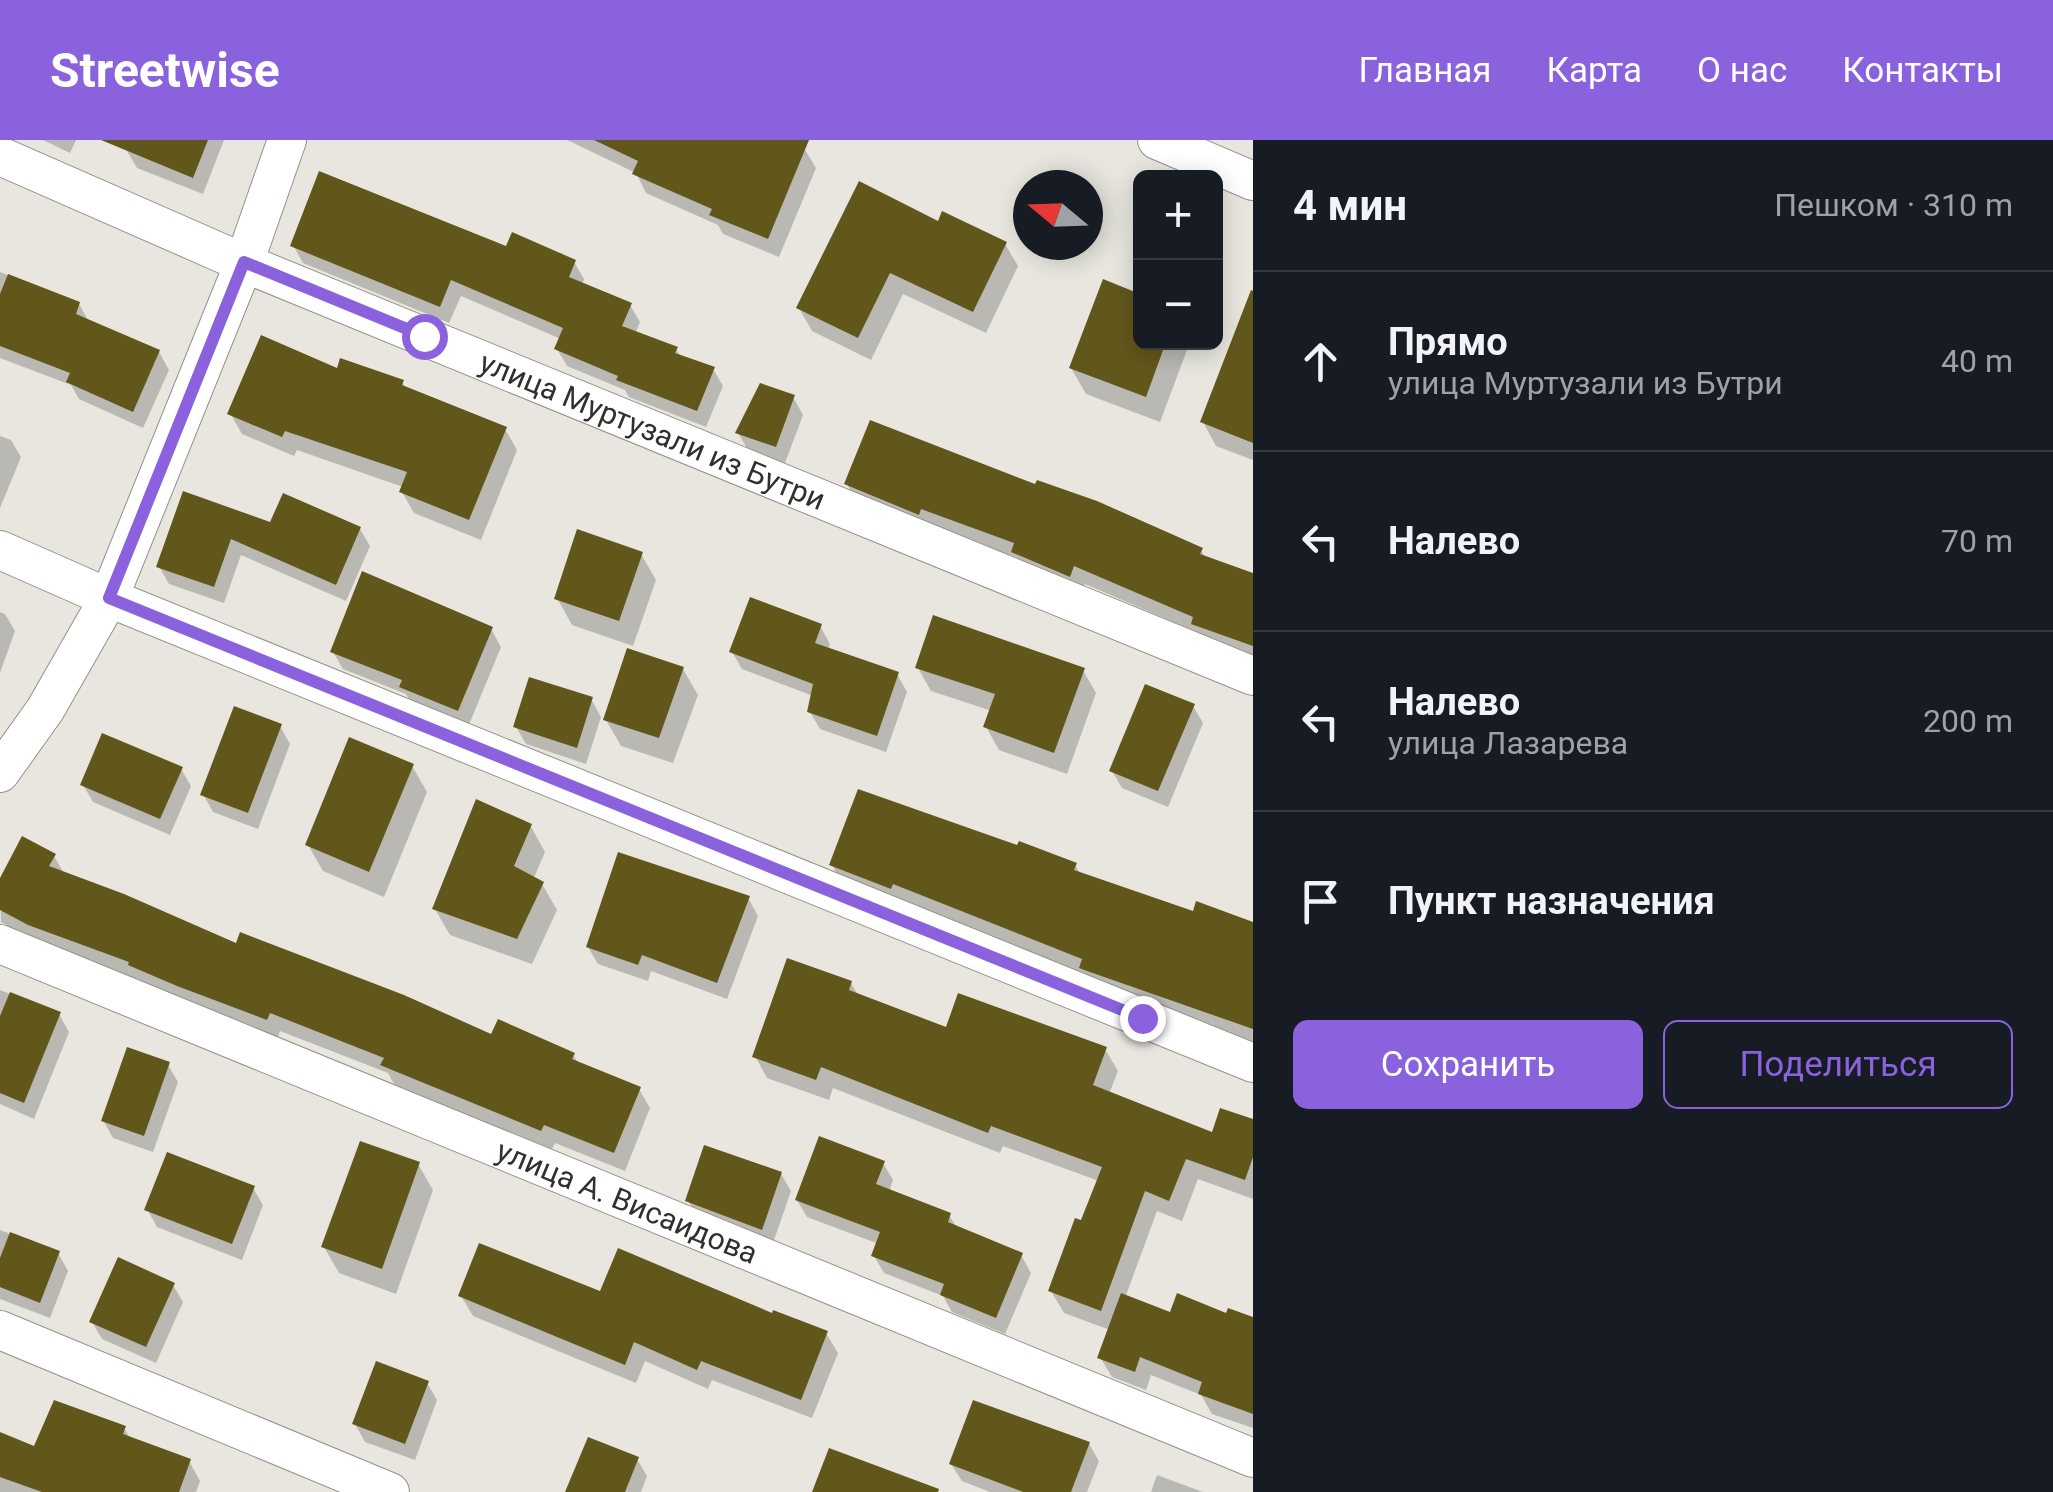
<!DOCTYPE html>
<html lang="ru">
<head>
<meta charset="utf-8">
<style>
	body { margin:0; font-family:Roboto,sans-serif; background:#242831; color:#f1f3f6 }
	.controls { position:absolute; right:30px; top:30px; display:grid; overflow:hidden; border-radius:15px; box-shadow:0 5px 25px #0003 }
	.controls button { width:90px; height:90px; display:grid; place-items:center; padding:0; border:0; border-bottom:2px solid #363941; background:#171b24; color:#f1f3f6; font:50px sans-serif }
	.compass { position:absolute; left:1013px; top:30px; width:90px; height:90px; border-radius:50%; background:#171b24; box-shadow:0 5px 25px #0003; rotate:289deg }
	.stop { position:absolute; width:30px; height:30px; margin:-22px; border:8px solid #8b62dd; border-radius:50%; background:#fff }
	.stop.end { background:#8b62dd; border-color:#fff; box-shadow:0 2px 10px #0008 }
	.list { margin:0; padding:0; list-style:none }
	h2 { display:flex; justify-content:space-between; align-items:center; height:130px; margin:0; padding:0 40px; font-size:42px }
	h2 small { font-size:32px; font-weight:400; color:#9ea1a6 }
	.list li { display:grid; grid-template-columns:65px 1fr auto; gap:30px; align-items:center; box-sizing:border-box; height:180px; padding:0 40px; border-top:2px solid #363941 }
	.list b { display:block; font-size:38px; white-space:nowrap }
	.list p { margin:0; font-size:32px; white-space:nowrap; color:#9ea1a6 }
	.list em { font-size:32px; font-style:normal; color:#9ea1a6 }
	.actions { display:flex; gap:20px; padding:30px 40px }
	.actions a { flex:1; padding:22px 0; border:2px solid #8b62dd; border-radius:15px; text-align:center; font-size:35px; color:#8b62dd }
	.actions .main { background:#8b62dd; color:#fff }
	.icon { flex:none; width:55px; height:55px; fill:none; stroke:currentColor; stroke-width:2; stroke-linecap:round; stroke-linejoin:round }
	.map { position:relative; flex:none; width:1253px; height:1352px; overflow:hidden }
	header { display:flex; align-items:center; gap:60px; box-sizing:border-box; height:140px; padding:0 50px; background:#8b62dd; color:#fff }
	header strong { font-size:48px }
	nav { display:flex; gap:55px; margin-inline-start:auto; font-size:35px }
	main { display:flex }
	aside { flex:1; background:#171b24 }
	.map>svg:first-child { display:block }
</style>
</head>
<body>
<header>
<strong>Streetwise</strong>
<nav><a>Главная</a><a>Карта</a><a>О нас</a><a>Контакты</a></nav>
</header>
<main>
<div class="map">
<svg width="1253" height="1352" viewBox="0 0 1253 1352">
	<rect width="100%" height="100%" fill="#e8e6df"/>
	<g fill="#0003">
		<path d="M43 0H76L70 13Z"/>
		<path d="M131 0H224L203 54 137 28 127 11Z"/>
		<path d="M567 0H785L804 8 816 28 779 117 723 94 718 85 646 53 636 33Z"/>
		<path d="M939 84 1005 104 1018 126 986 193 903 154 871 220 812 191 799 168Z"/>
		<path d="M293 105 507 109 574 122 584 139 582 145 630 165 640 182 635 194 676 209 681 217 713 229 723 246 706 287 629 257 625 250 567 226 557 209 561 199 461 156 449 183 303 123Z"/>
		<path d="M0 132 79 164 89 182 159 212 169 230 143 288 79 259 71 245 0 218Z"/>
		<path d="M1104 143 1140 157V202H1190L1160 282 1086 254 1071 228Z"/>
		<path d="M1237 192 1253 198V320L1216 306 1203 282Z"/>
		<path d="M338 231 402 242 407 250 505 289 517 310 481 400 414 373 402 352 403 347 297 310 294 316 242 294 230 273Z"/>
		<path d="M793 257 803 275 785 323 748 310 738 293Z"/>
		<path d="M0 296 11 300 21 317 0 368Z"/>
		<path d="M847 344 1201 410 1206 419 1253 436V520L1205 503 1199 493 1085 444 1081 455 1025 432 1016 417 858 364Z"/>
		<path d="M184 354 272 385 360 389 370 406 346 461 241 415 224 463 169 444 159 426Z"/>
		<path d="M641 414 656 440 633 506 572 485 557 458Z"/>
		<path d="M0 472 5 474 15 491 0 533Z"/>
		<path d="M820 486 830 504 828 510 897 534 907 552 886 612 820 589 810 572 813 556 742 529 732 512Z"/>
		<path d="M491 489 501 507 468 587 412 564 406 554 343 529 333 512Z"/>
		<path d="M918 528 1083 530 1096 553 1067 634 999 610 986 587 992 571 931 551Z"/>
		<path d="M683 529 698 555 673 623 621 606 606 580Z"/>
		<path d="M591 559 601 577 586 624 526 604 516 587Z"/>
		<path d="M1193 566 1203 583 1168 667 1122 648 1112 631Z"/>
		<path d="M280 586 290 604 258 689 213 672 203 654Z"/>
		<path d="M412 626 427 652 384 757 323 731 308 705Z"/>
		<path d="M181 629 191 646 170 695 93 662 83 645Z"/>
		<path d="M530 685 545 712 533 740 542 744 557 770 532 824 450 795 435 769Z"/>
		<path d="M54 716 65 735 237 806 493 898 573 915 579 924 639 949 650 968 625 1031 555 1003 552 1009 394 944 388 933 280 891 278 897 190 865 140 840 41 804 1 782 0 743Z"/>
		<path d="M832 725H1075L1081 735 1194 774 1251 784 1253 904 1093 847 1085 833 903 761 843 744Z"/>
		<path d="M748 758 758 776 727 859 651 831 648 841 598 824 588 807Z"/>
		<path d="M851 843 858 855 947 890 1105 909 1118 931 1109 954 1213 996 1222 971 1253 982V1059L1198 1039 1182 1081 1157 1071 1125 1158 1171 1175 1228 1176 1229 1171 1253 1179V1288L1212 1274 1201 1255 1151 1235 1146 1250 1112 1237 1100 1217 1110 1190 1064 1173 1051 1151 1099 1041 1003 1006 1000 1013 833 948 829 960 767 938 755 916Z"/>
		<path d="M0 850 59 874 69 892 34 979 0 964Z"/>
		<path d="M168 925 178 942 153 1012 113 998 103 980Z"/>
		<path d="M883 1023 893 1040 889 1052 949 1075 957 1088 1021 1115 1031 1133 1005 1194 952 1172 943 1156 884 1133 874 1116 879 1104 807 1077 797 1060Z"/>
		<path d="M418 1024 433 1050 396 1154 339 1133 324 1107Z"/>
		<path d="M781 1034 791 1051 772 1106 698 1078 688 1060Z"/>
		<path d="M253 1048 263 1065 242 1120 157 1087 147 1069Z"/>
		<path d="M0 1090 58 1113 68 1131 50 1178 0 1159Z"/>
		<path d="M173 1145 183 1162 156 1223 102 1199 92 1182Z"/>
		<path d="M602 1154 826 1193 838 1213 812 1278 712 1240 708 1249 645 1221 636 1243 473 1176 461 1156Z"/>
		<path d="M427 1243 437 1260 415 1320 365 1302 355 1284Z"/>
		<path d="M124 1288 131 1300 189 1321 200 1341 196 1352H0V1293L35 1310Z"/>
		<path d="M1089 1304 1099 1321 1087 1352H990L962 1341 951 1324Z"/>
		<path d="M637 1319 647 1336 641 1352H568Z"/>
		<path d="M1157 1335 1203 1352H1151Z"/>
	</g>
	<g fill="#62571b">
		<path d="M101 0H208L193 38Z"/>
		<path d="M594 0H809L768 99 709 75 712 69 632 34 638 21Z"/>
		<path d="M319 31 506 106 512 92 576 120 569 137 632 163 622 186 678 207 675 213 715 227 697 271 616 240 618 236 554 209 563 188 451 140 440 167 290 106Z"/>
		<path d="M859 41 938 81 942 71 1007 102 973 172 890 133 858 198 796 168Z"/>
		<path d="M8 134 80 162 76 174 160 210 133 272 66 242 70 233 0 206V154Z"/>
		<path d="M1103 139 1140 154V202H1166L1146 257 1069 228Z"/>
		<path d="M1251 150 1253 151V303L1200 282Z"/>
		<path d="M261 195 337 228 340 218 404 240 402 245 507 287 469 380 399 352 407 332 285 291 282 297 227 274Z"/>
		<path d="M760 243 795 255 776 307 735 293Z"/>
		<path d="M870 280 1035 344 1037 340 1097 361 1203 408 1200 414 1253 433V506L1191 484 1193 477 1074 426 1070 437 1011 412 1014 403 921 369 919 375 844 344Z"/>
		<path d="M183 351 270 382 283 353 361 387 336 445 231 399 214 447 156 427Z"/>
		<path d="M577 389 643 412 619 481 554 459Z"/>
		<path d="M362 431 493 487 458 571 399 547 402 540 330 512Z"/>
		<path d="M750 457 822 484 815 503 899 532 877 596 807 572 813 544 729 512Z"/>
		<path d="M933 475 1085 528 1054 613 983 587 995 554 915 528Z"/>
		<path d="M627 508 684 527 659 598 603 580Z"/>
		<path d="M529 537 593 557 577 608 513 587Z"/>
		<path d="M1145 544 1195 564 1158 651 1109 631Z"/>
		<path d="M234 566 282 584 248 673 200 655Z"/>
		<path d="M102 593 183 627 160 679 80 645Z"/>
		<path d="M349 597 414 624 369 732 305 705Z"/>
		<path d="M858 649 1017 705 1019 701 1077 723 1074 730 1193 771 1196 761 1253 782V889L1087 831 1079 828 1082 819 893 744 891 749 829 725Z"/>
		<path d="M476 659 532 684 514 726 544 742 517 799 432 769Z"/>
		<path d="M22 696 56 714 49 726 124 754 236 803 240 792 404 855 491 894 498 879 575 913 572 919 641 947 614 1013 544 985 541 991 380 925 384 918 270 873 267 880 177 846 128 825 129 822 28 785 0 770V738Z"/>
		<path d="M618 712 750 756 717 843 642 815 638 825 586 807Z"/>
		<path d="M787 818 852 841 849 850 946 887 958 853 1107 907 1093 945 1212 992 1220 968 1253 979V1017L1245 1040 1186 1019 1169 1061 1145 1051 1101 1171 1048 1151 1075 1078 1081 1080 1102 1027 991 986 988 993 821 927 816 940 752 917Z"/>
		<path d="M10 852 61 872 24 963 0 953V876Z"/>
		<path d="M127 907 170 922 144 996 101 981Z"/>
		<path d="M819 996 885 1021 876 1044 951 1073 948 1082 1023 1113 996 1178 940 1155 944 1144 871 1116 880 1092 795 1060Z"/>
		<path d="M360 1001 420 1022 382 1129 321 1107Z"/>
		<path d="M704 1005 782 1032 762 1090 685 1061Z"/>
		<path d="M167 1012 255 1046 232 1104 144 1070Z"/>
		<path d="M10 1092 60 1111 40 1163 0 1147V1118Z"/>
		<path d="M479 1103 600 1151 618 1108 772 1173 773 1170 828 1191 801 1260 701 1221 697 1230 634 1202 625 1225 458 1156Z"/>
		<path d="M118 1117 175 1143 146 1207 89 1182Z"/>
		<path d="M1121 1153 1170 1172 1177 1153 1226 1173 1228 1168 1253 1177V1274L1198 1254 1202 1242 1140 1217 1135 1232 1097 1218Z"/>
		<path d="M376 1221 429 1241 405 1304 352 1284Z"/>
		<path d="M54 1260 126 1286 123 1294 191 1319 179 1352H42L0 1337V1292L34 1306Z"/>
		<path d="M973 1260 1090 1302 1071 1352H1023L949 1324Z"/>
		<path d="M588 1297 639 1317 625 1352H565Z"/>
		<path d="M829 1308 939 1349 938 1352H812Z"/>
	</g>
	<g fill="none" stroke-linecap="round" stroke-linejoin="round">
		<defs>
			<g id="minor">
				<path d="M1157 0 1253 41"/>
				<path id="s1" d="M0 16 244 123 1253 536"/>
				<path d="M0 410 109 458 1253 923"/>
				<path d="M0 633 45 570 109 458 244 123 287 0"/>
				<path id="s2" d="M0 804 1253 1318"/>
				<path d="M0 1190 390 1352"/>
			</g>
		</defs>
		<use href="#minor" stroke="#93928b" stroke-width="40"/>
		<use href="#minor" stroke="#fff" stroke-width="38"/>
	</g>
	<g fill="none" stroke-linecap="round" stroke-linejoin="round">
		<path stroke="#8b62dd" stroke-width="12" d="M424 196 244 122 109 458 1142 878"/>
	</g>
	<g text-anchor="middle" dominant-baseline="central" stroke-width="10" stroke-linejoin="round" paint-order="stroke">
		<g font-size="30" fill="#30302d" stroke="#e8e6df">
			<text stroke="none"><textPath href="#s1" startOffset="708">улица Муртузали из Бутри</textPath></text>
			<text stroke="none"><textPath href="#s2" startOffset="678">улица А. Висаидова</textPath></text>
		</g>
	</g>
</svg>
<div class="controls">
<button>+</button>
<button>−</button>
</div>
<svg class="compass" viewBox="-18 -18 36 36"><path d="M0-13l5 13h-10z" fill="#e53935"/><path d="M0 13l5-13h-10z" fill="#9ea1a6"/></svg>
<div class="stop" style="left:424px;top:196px"></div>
<div class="stop end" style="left:1142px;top:878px"></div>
</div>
<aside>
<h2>4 мин<small>Пешком · 310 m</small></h2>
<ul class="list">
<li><svg class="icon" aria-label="ahead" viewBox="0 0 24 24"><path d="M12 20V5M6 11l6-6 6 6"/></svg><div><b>Прямо</b><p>улица Муртузали из Бутри</p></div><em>40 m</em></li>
<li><svg class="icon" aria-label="left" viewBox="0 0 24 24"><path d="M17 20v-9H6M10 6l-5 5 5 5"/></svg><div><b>Налево</b></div><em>70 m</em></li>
<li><svg class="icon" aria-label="left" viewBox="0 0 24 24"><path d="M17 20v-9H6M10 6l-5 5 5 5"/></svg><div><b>Налево</b><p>улица Лазарева</p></div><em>200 m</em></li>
<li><svg class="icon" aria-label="arrive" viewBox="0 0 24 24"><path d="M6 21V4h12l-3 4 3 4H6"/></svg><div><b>Пункт назначения</b></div></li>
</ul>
<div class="actions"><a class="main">Сохранить</a><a>Поделиться</a></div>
</aside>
</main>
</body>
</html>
